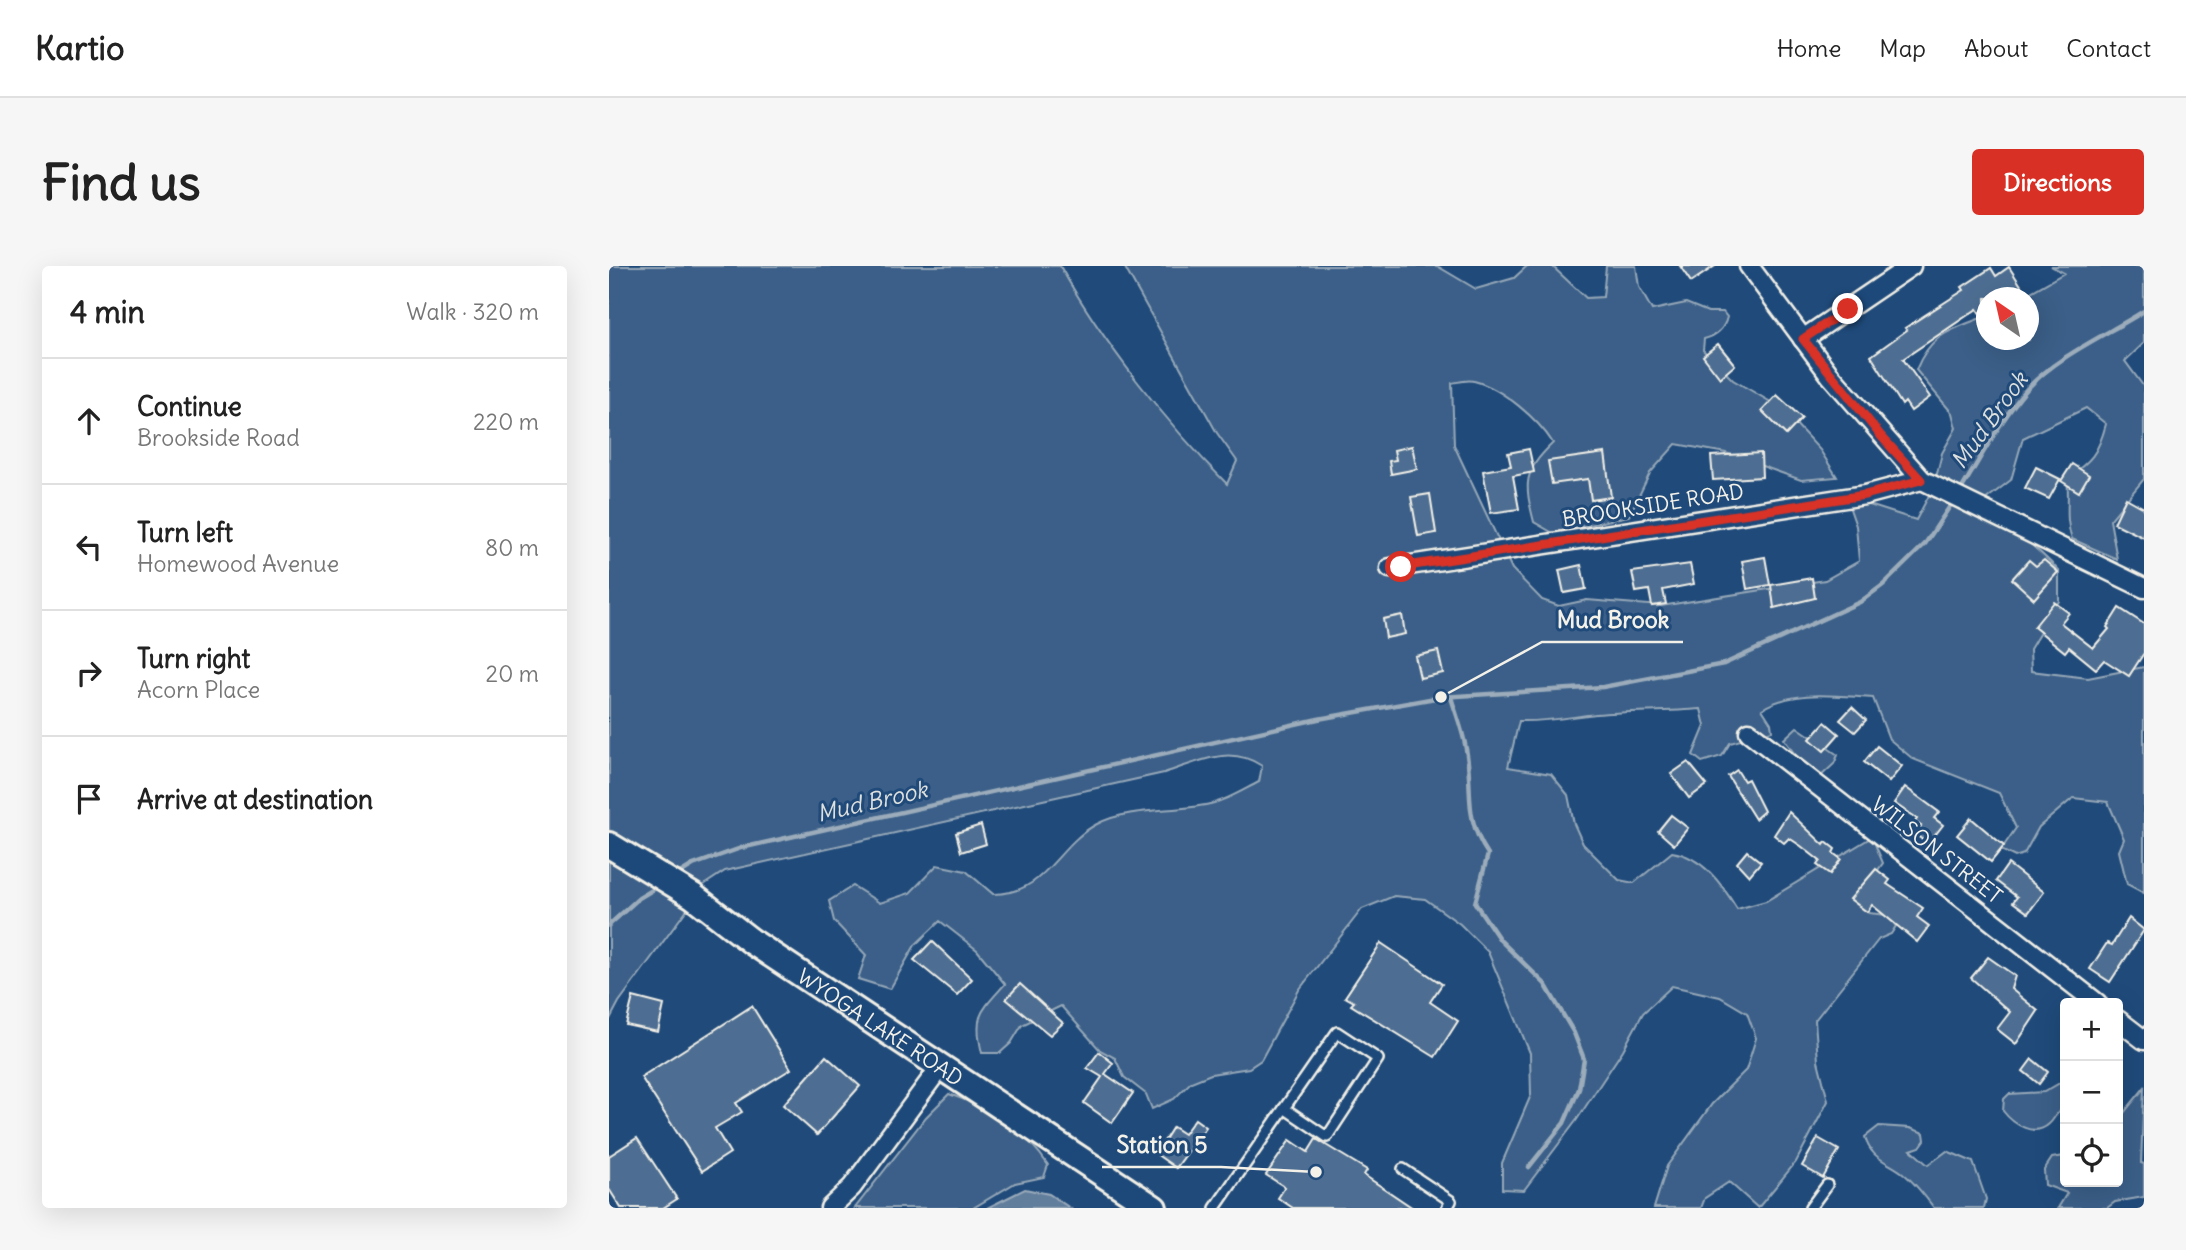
<!DOCTYPE html>
<html lang="en">
<head>
<meta charset="utf-8">
<style>
	body { margin:0; font-family:Delius,sans-serif; background:#f6f6f6; color:#222 }
	.controls { position:absolute; right:21px; bottom:21px; display:grid; overflow:hidden; border-radius:7px; box-shadow:0 7px 28px #0002 }
	.controls button { width:63px; height:63px; display:grid; place-items:center; padding:0; border:0; border-bottom:2px solid #e0e0e0; background:#fff; color:#222; font:35px sans-serif }
	.compass { position:absolute; left:1367px; top:21px; width:63px; height:63px; border-radius:50%; background:#fff; box-shadow:0 7px 28px #0002; rotate:326deg }
	.stop { position:absolute; width:21px; height:21px; margin:-16px; border:5px solid #d93025; border-radius:50%; background:#fff }
	.stop.end { background:#d93025; border-color:#fff; box-shadow:0 2px 7px #0008 }
	.list { margin:0; padding:0; list-style:none }
	h2 { display:flex; justify-content:space-between; align-items:center; height:91px; margin:0; padding:0 28px; font-size:30px }
	h2 small { font-size:23px; font-weight:400; color:#767676 }
	.list li { display:grid; grid-template-columns:46px 1fr auto; gap:21px; align-items:center; box-sizing:border-box; height:126px; padding:0 28px; border-top:2px solid #e0e0e0 }
	.list b { display:block; font-size:26px; white-space:nowrap }
	.list p { margin:0; font-size:23px; white-space:nowrap; color:#767676 }
	.list em { font-size:23px; font-style:normal; color:#767676 }
	.icon { flex:none; width:38px; height:38px; fill:none; stroke:currentColor; stroke-width:2; stroke-linecap:round; stroke-linejoin:round }
	.map { position:relative; flex:none; width:1535px; height:942px; overflow:hidden; border-radius:7px }
	header { display:flex; align-items:center; gap:42px; box-sizing:border-box; height:98px; padding:0 35px; background:#fff; border-bottom:2px solid #e0e0e0 }
	header strong { font-size:33px }
	nav { display:flex; gap:38px; margin-inline-start:auto; font-size:24px }
	.intro { display:flex; align-items:center; justify-content:space-between; box-sizing:border-box; height:168px; padding:0 42px }
	h1 { margin:0; font-size:49px }
	.button { padding:18px 32px; border-radius:7px; background:#d93025; color:#fff; font-size:24px; font-weight:700 }
	main { display:flex; gap:42px; padding:0 42px }
	aside { flex:1; background:#fff; border-radius:7px; box-shadow:0 7px 28px #0002 }
	.map>svg:first-child { display:block }
</style>
</head>
<body>
<header>
<strong>Kartio</strong>
<nav><a>Home</a><a>Map</a><a>About</a><a>Contact</a></nav>
</header>
<div class="intro"><h1>Find us</h1><a class="button">Directions</a></div>
<main>
<aside>
<h2>4 min<small>Walk · 320 m</small></h2>
<ul class="list">
<li><svg class="icon" aria-label="ahead" viewBox="0 0 24 24"><path d="M12 20V5M6 11l6-6 6 6"/></svg><div><b>Continue</b><p>Brookside Road</p></div><em>220 m</em></li>
<li><svg class="icon" aria-label="left" viewBox="0 0 24 24"><path d="M17 20v-9H6M10 6l-5 5 5 5"/></svg><div><b>Turn left</b><p>Homewood Avenue</p></div><em>80 m</em></li>
<li><svg class="icon" aria-label="right" viewBox="0 0 24 24"><path d="M7 20v-9h11M14 6l5 5-5 5"/></svg><div><b>Turn right</b><p>Acorn Place</p></div><em>20 m</em></li>
<li><svg class="icon" aria-label="arrive" viewBox="0 0 24 24"><path d="M6 21V4h12l-3 4 3 4H6"/></svg><div><b>Arrive at destination</b></div></li>
</ul>
</aside>
<div class="map">
<svg width="1535" height="942" viewBox="0 0 1535 942">
	<rect width="100%" height="100%" fill="#1f4a7a"/>
	<filter id="ink" filterUnits="userSpaceOnUse"><feTurbulence type="fractalNoise" baseFrequency=".0143" numOctaves="2"/><feDisplacementMap in="SourceGraphic" scale="14" xChannelSelector="R" yChannelSelector="G"/><feConvolveMatrix kernelMatrix="1 2 1 2 8 2 1 2 1" color-interpolation-filters="sRGB"/></filter>
	<g filter="url(#ink)">
		<g fill="#3a5f88" stroke="#97a8b8" stroke-width="2">
			<path d="M0 0H451C493 75 557 157 618 218L628 195 608 167 515 0H828L867 23 905 12 918 0H943L977 32 994 31 997 0H1027L1030 21 1043 44 1077 37 1099 46H1114L1118 51C1115 64 1107 70 1095 73L1094 84 1124 114 1160 135 1184 155 1211 184 1228 211 1192 214 1117 187 1067 178 1041 207 1020 250 944 267 925 256C915 217 914 206 944 177 929 153 893 122 865 115 859 113 849 116 843 117L845 179 903 303 933 334 950 340 978 334 1052 340 1216 314 1250 295 1247 260 1240 240 1254 237 1307 254 1325 220 1333 187 1347 162 1343 147 1307 104C1322 67 1342 64 1377 50L1378 74H1420V32L1413 31 1455 7 1442 0H1535V77L1516 95 1535 121V213L1501 254 1508 293 1463 273C1455 251 1461 235 1458 212 1482 195 1489 188 1497 158L1477 142 1414 172 1402 214 1367 241C1399 259 1425 278 1450 305V335L1421 383 1422 405 1479 412 1535 401V627L1518 618 1510 585 1515 573 1499 536 1464 532 1430 561 1415 588 1406 591 1392 584 1407 562 1390 527 1304 493 1280 473 1264 432C1227 430 1185 423 1153 443L1162 457 1163 465 1121 477 1113 490 1093 496 1084 489 1096 460 1092 443C1057 446 1022 445 987 448 961 451 937 456 910 455L899 501 942 508 959 529 965 558 974 578 1010 614 1025 617 1063 586C1094 591 1113 618 1128 643L1157 635 1263 571 1274 597 1255 623 1260 647 1278 649 1287 660 1282 668 1270 673 1206 754 1209 795 1219 835 1187 896 1149 942 1120 916 1096 932 1092 942H1045L1058 900 1103 838 1137 804 1147 772 1138 747 1111 731 1063 720 1034 747 1014 784 967 855 915 924 893 923V897L922 829 921 787 879 686 851 658 816 633 785 630 753 643 690 724 652 794 640 802 602 808 582 816 565 833 543 843 537 828 515 811 506 792 491 784 452 740 413 759 402 777 391 787H373C364 750 371 746 396 718L368 684 331 655 306 679 281 723 249 713 257 689 225 655 220 635 244 620 271 637 301 627 328 599 357 605 384 628C438 628 446 580 488 558 522 540 568 547 605 537 620 533 636 523 650 516L653 500C620 478 590 496 555 507L116 605 90 622 0 564Z"/>
			<path d="M1188 461 1229 489 1225 498 1209 513 1198 505 1175 473Z"/>
			<path d="M0 579 84 635 10 736 0 755Z"/>
			<path d="M1456 814V842C1446 846 1447 852 1440 858 1425 872 1404 858 1394 845L1395 833 1400 828 1435 826Z"/>
			<path d="M1535 822 1532 897 1535 898V931L1506 936 1498 942H1449L1458 927 1436 919 1435 904 1443 892 1456 890V916H1509V854Z"/>
			<path d="M340 828C376 840 418 866 439 899L435 911 406 917 364 942H246L317 851Z"/>
			<path d="M1270 860 1301 862 1315 867 1316 874 1311 881 1302 884 1319 899 1338 885 1364 896 1377 933 1375 942H1325C1316 930 1307 918 1295 908 1279 895 1262 894 1256 871Z"/>
		</g>
		<path fill="#627e9d" stroke="#9cacbb" stroke-width="2" d="M416 923 440 928 461 942H378Z"/>
		<g fill="none" stroke-linecap="round" stroke-linejoin="round">
			<g stroke="#9cacbb" stroke-width="4.5">
				<path d="M1350 227C1372 192 1391 154 1418 123 1448 90 1497 69 1535 45"/>
				<path d="M842 431C847 448 854 465 857 483 865 525 853 549 879 588L866 637 891 674 936 718 965 767 975 793 970 823 955 857 920 901"/>
				<path d="M66 610 84 599 132 582 709 453 832 431 994 421 1115 398 1251 336 1274 319 1316 278 1345 234"/>
				<path d="M0 659 30 632 50 620"/>
			</g>
		</g>
		<g fill="#4d6e92" stroke="#f4f1e8" stroke-width="2">
			<path d="M1071 0H1106L1082 16Z"/>
			<path d="M1400 1 1420 32H1377V57L1368 43 1294 93 1321 131 1302 145 1296 136 1293 139 1262 90 1298 64 1296 62 1355 24 1353 21 1382 2 1387 10Z"/>
			<path d="M1109 78 1126 99 1111 112 1094 90Z"/>
			<path d="M1168 129 1193 152 1177 169 1153 145Z"/>
			<path d="M803 180 808 203 782 208 780 195 787 194 785 184Z"/>
			<path d="M920 183 925 206 904 210 910 243 882 247 874 205 902 200 899 187Z"/>
			<path d="M996 187 1002 231 982 234 979 213 943 218 939 195Z"/>
			<path d="M1152 187 1153 211 1104 214 1102 190Z"/>
			<path d="M1463 198 1480 209 1470 226 1452 215Z"/>
			<path d="M1427 201 1451 213 1440 233 1416 222Z"/>
			<path d="M821 228 827 267 809 270 802 231Z"/>
			<path d="M1517 232 1535 242V272L1505 257Z"/>
			<path d="M1156 291 1161 319 1138 323 1133 295Z"/>
			<path d="M1420 294 1427 300 1435 294 1449 306 1425 333 1403 313Z"/>
			<path d="M1081 298 1085 318 1054 324 1057 338 1043 340 1040 324 1027 326 1023 306Z"/>
			<path d="M972 299 977 323 955 327 950 304Z"/>
			<path d="M1203 312 1206 332 1165 342 1162 319Z"/>
			<path d="M1445 336 1460 347 1452 357 1484 382 1500 363 1498 361 1510 342 1535 358V387L1520 410 1495 394 1487 403 1460 381 1456 386 1425 361Z"/>
			<path d="M793 349 796 368 777 372 774 353Z"/>
			<path d="M829 385 834 407 811 412 806 390Z"/>
			<path d="M1243 441 1257 454 1246 466 1231 454Z"/>
			<path d="M1216 456 1230 468 1215 485 1201 473Z"/>
			<path d="M1268 480 1293 500 1280 516 1255 496Z"/>
			<path d="M1079 496 1098 519 1080 532 1062 508Z"/>
			<path d="M1128 504 1135 515 1139 513 1155 545 1146 553 1119 510Z"/>
			<path d="M1296 521 1330 546 1325 552 1334 559 1319 578 1306 568 1312 560 1306 556 1308 553 1285 537Z"/>
			<path d="M1180 546 1215 579 1217 576 1226 583 1224 587 1232 593 1221 608 1208 599 1211 595 1192 580 1180 572 1175 577 1165 569Z"/>
			<path d="M1062 549 1079 562 1065 579 1049 565Z"/>
			<path d="M1362 552 1395 580 1382 596 1348 569Z"/>
			<path d="M372 559 377 578 352 586 347 567Z"/>
			<path d="M1138 585 1152 596 1140 610 1128 597Z"/>
			<path d="M1399 598 1435 626 1419 647 1404 636 1408 631 1387 615Z"/>
			<path d="M1267 603 1281 614 1278 618 1314 642 1308 651 1320 660 1308 676 1263 639 1258 646 1241 633Z"/>
			<path d="M1520 652 1535 664 1501 716 1481 703 1498 677 1503 679Z"/>
			<path d="M323 675 363 713 348 729 305 694Z"/>
			<path d="M772 677 833 718 821 736 849 755 826 791 742 739 745 736 736 731Z"/>
			<path d="M1379 691 1406 710 1402 723 1429 745 1407 778 1388 763 1401 746 1362 712Z"/>
			<path d="M411 718 454 757 441 769 397 733Z"/>
			<path d="M24 731 55 739 49 766 17 759Z"/>
			<path d="M143 740 182 803 127 837 133 846 106 862 121 887 93 905 32 811Z"/>
			<path d="M490 786 504 797 496 808 524 827 503 857 475 837 493 811 478 802Z"/>
			<path d="M217 790 251 820 208 869 174 839Z"/>
			<path d="M1423 793 1439 806 1430 818 1414 805Z"/>
			<path d="M586 853 597 861 567 902 547 888 564 861 575 868Z"/>
			<path d="M28 872 68 933 54 942H12L0 923V890Z"/>
			<path d="M1209 872 1230 884 1214 912 1193 900Z"/>
			<path d="M707 873 758 904 755 909 804 942H684L669 932 676 921 657 909 681 874 699 886Z"/>
		</g>
		<g fill="none" stroke-linecap="round" stroke-linejoin="round">
			<defs>
				<g id="lane">
					<path d="M794 903 842 935 838 942"/>
					<path d="M606 942 728 766 769 793 718 871 675 842"/>
					<path d="M1201 942 1218 919"/>
				</g>
				<g id="street">
					<path d="M1140 0 1221 109 1313 214 1535 322"/>
					<path d="M1194 73 1302 0"/>
					<path d="M781 302 1256 229 1313 214"/>
					<path d="M1140 466 1488 737"/>
					<path d="M1509 754 1535 774"/>
					<path d="M221 942 243 921 332 800"/>
				</g>
				<g id="secondary">
					<path id="s1" d="M0 579 84 630 142 675 545 942"/>
				</g>
			</defs>
			<use href="#lane" stroke="#f4f1e8" stroke-width="14"/>
			<use href="#street" stroke="#f4f1e8" stroke-width="23"/>
			<use href="#secondary" stroke="#f4f1e8" stroke-width="30"/>
			<use href="#lane" stroke="#1f4a7a" stroke-width="9"/>
			<use href="#street" stroke="#1f4a7a" stroke-width="18"/>
			<use href="#secondary" stroke="#1f4a7a" stroke-width="24"/>
		</g>
	</g>
	<g fill="none" stroke-linecap="round" stroke-linejoin="round" filter="url(#ink)">
		<path stroke="#d93025" stroke-width="9" d="M792 301 1256 229 1312 214 1272 170 1194 73 1239 43"/>
	</g>
	<g text-anchor="middle" dominant-baseline="central" stroke-width="6" stroke-linejoin="round" paint-order="stroke">
		<g font-size="21" fill="#f4f1e8" stroke="#1f4a7a">
			<text transform="translate(1044 239) rotate(-9)">BROOKSIDE ROAD</text>
			<text transform="translate(1328 584) rotate(38)">WILSON STREET</text>
			<text stroke="none"><textPath href="#s1" startOffset="327">WYOGA LAKE ROAD</textPath></text>
		</g>
		<g font-size="23" font-style="italic" fill="#dee0dd" stroke="#1f4a7a">
			<text transform="translate(1380 154) rotate(-54)">Mud Brook</text>
			<text transform="translate(263 535) rotate(-13)">Mud Brook</text>
		</g>
	</g>
	<path fill="none" stroke="#f4f1e8" stroke-width="2.5" d="M832 431L933 376H1074M707 906L612 901H493"/>
	<g fill="#f4f1e8" stroke="#1f4a7a" stroke-width="2.5">
		<circle cx="832" cy="431" r="7"/>
		<circle cx="707" cy="906" r="7"/>
	</g>
	<g font-size="23" text-anchor="middle" font-weight="bold" fill="#f4f1e8" stroke="#1f4a7a" stroke-width="6" stroke-linejoin="round" paint-order="stroke">
		<text x="1004" y="362">Mud Brook</text>
		<text x="553" y="887">Station 5</text>
	</g>
</svg>
<div class="controls">
<button>+</button>
<button>−</button>
<button><svg class="icon" aria-label="locate" viewBox="0 0 24 24"><circle cx="12" cy="12" r="6"/><path d="M12 2v4M12 18v4M2 12h4M18 12h4"/></svg></button>
</div>
<svg class="compass" viewBox="-18 -18 36 36"><path d="M0-13l5 13h-10z" fill="#e53935"/><path d="M0 13l5-13h-10z" fill="#767676"/></svg>
<div class="stop" style="left:792px;top:301px"></div>
<div class="stop end" style="left:1239px;top:43px"></div>
</div>
</main>
</body>
</html>
